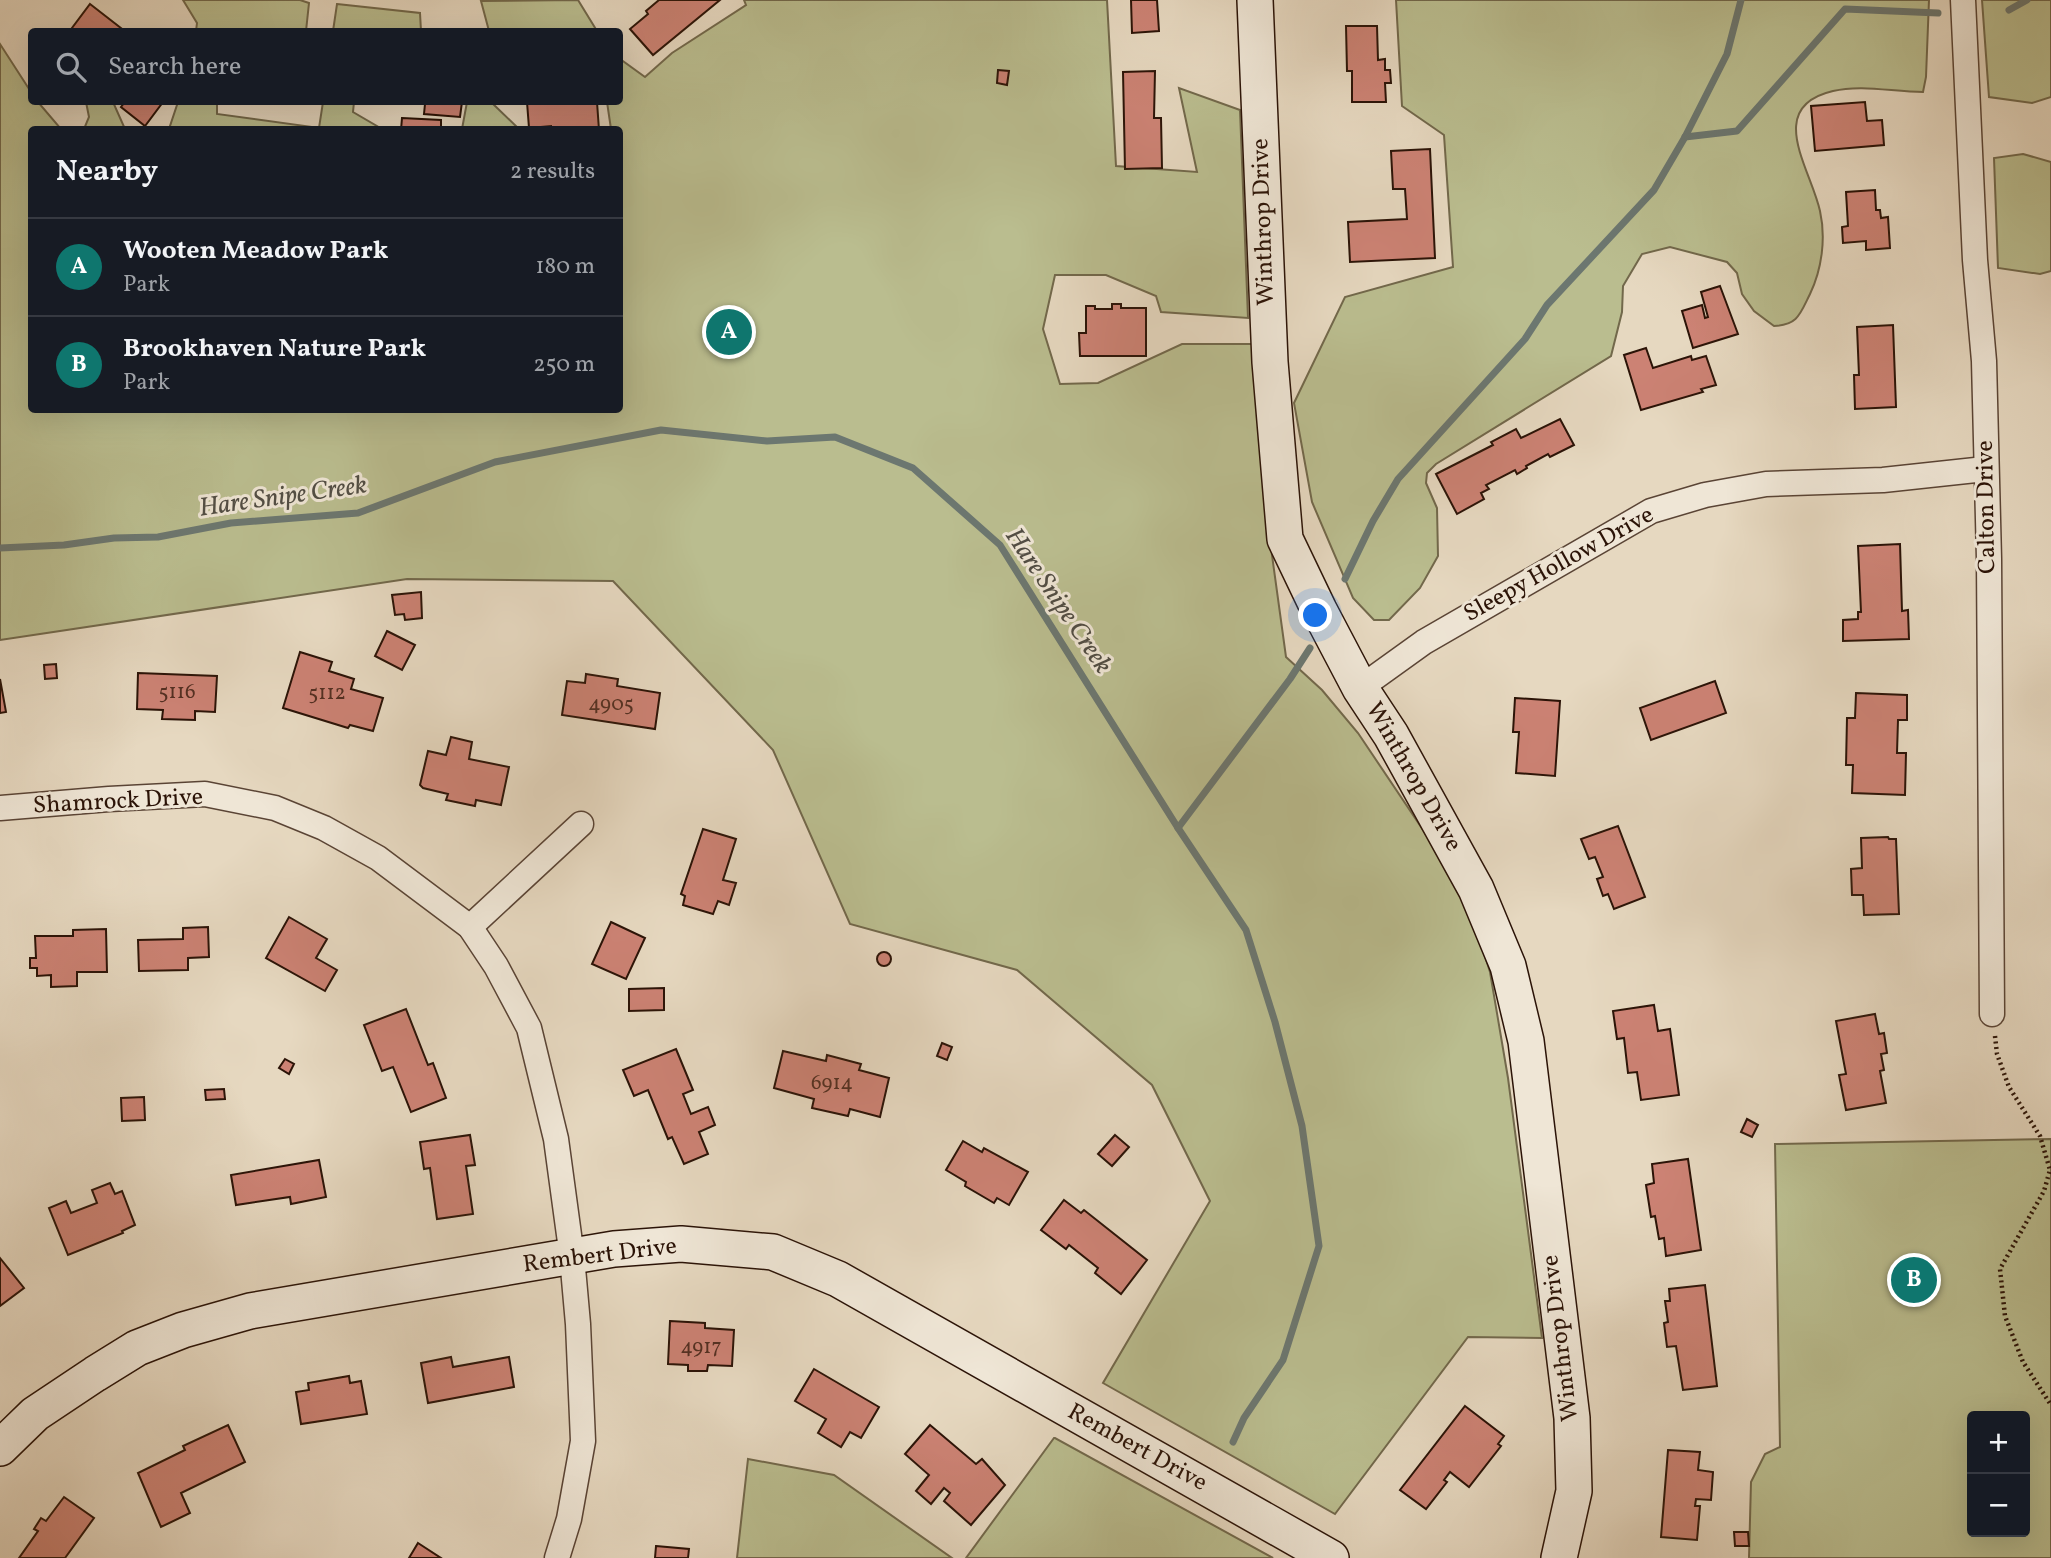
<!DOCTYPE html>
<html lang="en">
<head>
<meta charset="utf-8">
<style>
	body { margin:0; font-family:Vollkorn,serif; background:#242831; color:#f1f3f6 }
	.controls { position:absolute; right:21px; bottom:21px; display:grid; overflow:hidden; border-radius:7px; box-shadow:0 7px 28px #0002 }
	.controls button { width:63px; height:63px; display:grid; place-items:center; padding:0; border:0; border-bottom:2px solid #363941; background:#171b24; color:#f1f3f6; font:35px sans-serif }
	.you { position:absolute; left:1316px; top:616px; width:24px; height:24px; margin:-18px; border:5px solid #fff; border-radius:50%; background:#1a73e8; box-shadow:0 0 0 10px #1a73e833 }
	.badge { display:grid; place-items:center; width:46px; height:46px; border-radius:50%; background:#0f766e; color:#fff; font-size:23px; font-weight:700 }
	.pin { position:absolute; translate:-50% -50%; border:4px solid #fff; box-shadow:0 2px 7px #0006 }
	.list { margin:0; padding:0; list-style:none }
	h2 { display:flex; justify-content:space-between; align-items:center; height:91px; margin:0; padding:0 28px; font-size:30px }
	h2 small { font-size:23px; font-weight:400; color:#9ea1a6 }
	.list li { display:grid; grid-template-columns:46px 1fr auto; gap:21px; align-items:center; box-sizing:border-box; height:98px; padding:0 28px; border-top:2px solid #363941 }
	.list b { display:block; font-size:26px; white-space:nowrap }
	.list p { margin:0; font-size:23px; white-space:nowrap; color:#9ea1a6 }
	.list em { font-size:23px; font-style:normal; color:#9ea1a6 }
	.icon { flex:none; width:38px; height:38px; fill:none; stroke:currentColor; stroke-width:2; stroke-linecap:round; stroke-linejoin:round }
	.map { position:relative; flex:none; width:2051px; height:1558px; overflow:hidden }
	.search { position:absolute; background:#171b24; box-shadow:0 7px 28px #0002; left:28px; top:28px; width:595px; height:77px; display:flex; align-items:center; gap:18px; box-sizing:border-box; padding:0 24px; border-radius:7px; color:#9ea1a6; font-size:26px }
	.panel { position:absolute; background:#171b24; box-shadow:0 7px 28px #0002; left:28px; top:126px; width:595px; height:287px; border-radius:7px }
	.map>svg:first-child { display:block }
</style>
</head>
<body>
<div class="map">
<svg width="2051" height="1558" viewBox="0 0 2051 1558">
	<rect width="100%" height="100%" fill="#e6d8c0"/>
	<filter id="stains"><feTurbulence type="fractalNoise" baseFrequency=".00286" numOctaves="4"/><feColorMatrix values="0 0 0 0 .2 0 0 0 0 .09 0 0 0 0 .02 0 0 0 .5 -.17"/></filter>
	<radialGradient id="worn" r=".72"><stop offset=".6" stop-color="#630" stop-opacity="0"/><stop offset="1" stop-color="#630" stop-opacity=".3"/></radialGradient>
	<g fill="#babd8f" stroke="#72684b" stroke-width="2" fill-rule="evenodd">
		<path d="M183 0H300L309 3 306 31H196L197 23Z"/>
		<path d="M578 0 597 31H489L481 1Z"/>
		<path d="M744 0H1107L1116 166 1197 172 1179 88 1240 110 1248 318 1161 312 1156 296 1106 275H1055L1043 329 1060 384 1098 383 1182 344H1259L1264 497 1286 657 1322 690 1358 733 1464 891 1490 972 1508 1078 1542 1338 1468 1337 1335 1514 1103 1383 1210 1201 1152 1085 1017 970 850 924 773 750 613 581 407 579 0 640V44L31 92 32 102H38L61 129 32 130V410H620V130L611 129 607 102H620V59L645 77 672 53 746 5Z"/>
		<path d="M1396 0H1929L1926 77 1923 92C1893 92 1862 84 1833 91 1764 107 1811 169 1820 211 1826 238 1822 269 1810 294 1800 314 1798 325 1774 326L1754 311 1742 294 1737 273 1727 262 1670 247 1642 254 1623 286 1622 312 1611 356 1436 464 1427 473 1426 483 1437 508 1438 556 1420 588 1389 620H1374L1353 598 1312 502 1294 403 1345 297 1453 267 1444 135 1402 106Z"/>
		<path d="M1982 0H2051V97L2032 103 1989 97Z"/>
		<path d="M337 4 420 13 421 31H333Z"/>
		<path d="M86 102H113L125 129H84L89 117Z"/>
		<path d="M178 102H217V114L319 128 323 102H354L353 112 382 129H169Z"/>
		<path d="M467 102H491L519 129H462Z"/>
		<path d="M2023 154 2051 162V271L2040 274 1998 268 1994 158Z"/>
		<path d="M2051 1139V1558H1749L1751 1482 1765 1454 1780 1447 1775 1144ZM1972 1416H2025V1532H1972Z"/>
		<path d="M1054 1438H1055L1273 1558H966Z"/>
		<path d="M748 1459 834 1475 952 1558H737Z"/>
	</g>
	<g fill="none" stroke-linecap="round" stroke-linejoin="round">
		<g stroke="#6c7770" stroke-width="7">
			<path d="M2009 10 2027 0"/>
			<path d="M1685 137 1737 131 1845 9 1938 13"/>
			<path d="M0 548 64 545 114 538 158 537 231 523 358 513 495 462 661 430 767 441 835 437 913 468 1000 545 1178 828 1246 930 1275 1022 1302 1126 1319 1246 1283 1360 1244 1418 1233 1442"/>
			<path d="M1345 579 1373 521 1398 479 1525 339 1547 305 1654 190 1685 137 1727 54 1741 0"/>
			<path d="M1178 828 1290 679 1310 648"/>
		</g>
	</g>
	<g fill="#cc8274" stroke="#2b1307" stroke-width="2">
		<path d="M659 0H720L653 55 630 29 648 14 646 11Z"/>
		<path d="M1131 0H1157L1159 31 1132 33Z"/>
		<path d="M90 4 126 32H69Z"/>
		<path d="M1346 26H1377L1378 60 1385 59V70H1390L1391 83H1385L1386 102H1352V71H1347Z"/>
		<path d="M998 70 1009 71 1007 85 997 83Z"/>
		<path d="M1155 71 1154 118H1161L1162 168 1125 169 1123 72Z"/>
		<path d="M125 102H163L145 126 121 107Z"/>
		<path d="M395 102H462L460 117 424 114 425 104Z"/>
		<path d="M527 102H597L599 130H551V126L529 128Z"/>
		<path d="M1865 102 1867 121 1882 120 1884 145 1815 151 1811 106Z"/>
		<path d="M402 118 441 120V130H401Z"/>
		<path d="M1430 149 1435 258 1350 262 1348 222 1407 219 1405 189H1393L1391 151Z"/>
		<path d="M1875 190 1876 210H1880L1881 218 1888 217 1890 248 1866 250V241L1843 243 1842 227 1848 226 1846 192Z"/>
		<path d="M1720 286 1738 334 1693 348 1682 311 1702 305 1705 318 1708 317 1701 292Z"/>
		<path d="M1112 304H1121V308H1146V356H1080L1079 333H1086V306H1095V309H1112Z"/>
		<path d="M1893 325 1896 407 1855 409 1854 375H1859L1857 327Z"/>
		<path d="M1646 348 1653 368 1691 356 1692 360 1706 356 1716 385 1701 389 1703 392 1641 410 1624 355Z"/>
		<path d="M1560 419 1574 445 1550 457 1548 454 1526 466 1527 468 1517 474 1515 470 1486 485 1489 489 1481 493 1484 499 1457 514 1436 474 1493 445 1491 442 1516 429 1521 438Z"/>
		<path d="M1900 544 1902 611 1908 610 1909 639 1843 641V620L1858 619V612H1861L1858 546Z"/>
		<path d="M421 592 422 618 405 620 404 614 395 615 392 595Z"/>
		<path d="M387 631 415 645 402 670 375 656Z"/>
		<path d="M300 652 332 662 329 671 354 679 351 689 383 698 373 731 350 725 348 728 283 708Z"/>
		<path d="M56 664 57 678 45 679 44 665Z"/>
		<path d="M138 673 217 676 215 712 195 711V720L162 719 163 710 137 709Z"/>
		<path d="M586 674 618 679 617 686 660 693 655 729 562 715 567 681 585 683Z"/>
		<path d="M0 679 6 712 0 713Z"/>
		<path d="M1715 681 1726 713 1651 740 1640 708Z"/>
		<path d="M1856 693 1907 695V720H1898L1897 753H1906L1905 795 1852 793 1853 765H1846L1847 718H1855Z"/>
		<path d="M1515 698 1560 701 1555 776 1516 773 1519 732H1513Z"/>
		<path d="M451 737 472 742 469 759 509 767 501 805 476 800 475 806 446 800 448 794 423 788 420 785 428 751 446 755Z"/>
		<path d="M1618 826 1645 897 1614 909 1608 894 1603 896 1597 879 1603 877 1595 857 1589 859 1581 839Z"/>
		<path d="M703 829 736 839 723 880 736 883 729 905 718 901 713 914 683 905 685 896 681 894Z"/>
		<path d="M1888 837 1889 839H1896L1899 914 1864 915 1863 895H1852L1851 869 1862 868 1861 838Z"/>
		<path d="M289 917 327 939 316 958 337 970 325 991 266 958Z"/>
		<path d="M611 922 645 938 626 979 592 964Z"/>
		<path d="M208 927 209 957 188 958V970L139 971 138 940 183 939V928Z"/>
		<path d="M106 929 107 972H77V986L51 987V975L37 976V968H30V958H36L35 936H73V930Z"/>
		<circle cx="884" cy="959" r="7"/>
		<path d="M664 988V1010L629 1011V989Z"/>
		<path d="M1654 1005 1658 1031 1670 1029 1679 1095 1641 1100 1637 1072 1628 1073 1624 1038 1617 1039 1613 1011Z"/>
		<path d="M406 1009 428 1065 433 1063 446 1098 411 1112 393 1067 382 1071 364 1025Z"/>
		<path d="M1875 1014 1879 1034 1884 1033 1887 1053 1881 1054 1884 1070 1880 1071 1886 1103 1846 1110 1839 1075 1846 1074 1836 1021Z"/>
		<path d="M942 1043 952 1047 947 1060 937 1056Z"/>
		<path d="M676 1049 693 1090 683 1094 691 1114 708 1107 715 1125 699 1132 708 1154 684 1164 672 1137 668 1139 648 1090 634 1096 623 1070Z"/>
		<path d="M783 1051 826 1061 827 1055 861 1064 859 1070 889 1078 880 1117 850 1109 848 1116 812 1108 814 1099 774 1088Z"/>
		<path d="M285 1059 294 1064 289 1074 279 1068Z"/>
		<path d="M224 1089 225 1099 206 1100 205 1090Z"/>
		<path d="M144 1097 145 1120 122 1121 121 1098Z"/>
		<path d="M1747 1119 1758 1125 1752 1137 1741 1132Z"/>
		<path d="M470 1135 475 1165 466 1166 473 1214 437 1219 430 1168 424 1169 420 1142Z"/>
		<path d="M1115 1135 1129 1147 1112 1166 1098 1154Z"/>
		<path d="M963 1141 982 1152 984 1148 1028 1172 1009 1205 997 1198 994 1203 965 1186 966 1182 946 1170Z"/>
		<path d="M1688 1159 1701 1250 1666 1256 1664 1238 1659 1239 1655 1216 1651 1217 1646 1185 1654 1183 1652 1164Z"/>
		<path d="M319 1160 326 1197 291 1204 290 1197 236 1205 231 1175Z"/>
		<path d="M110 1183 115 1194 122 1191 135 1225 122 1231 123 1233 68 1255 49 1208 66 1201 71 1213 97 1203 92 1190Z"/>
		<path d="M1064 1200 1081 1213 1084 1210 1147 1260 1121 1294 1095 1273 1098 1268 1069 1245 1066 1249 1041 1230Z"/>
		<path d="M0 1258 24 1288 0 1306Z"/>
		<path d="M1705 1285 1717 1386 1683 1390 1676 1346 1667 1347 1664 1323 1668 1322 1665 1301H1670L1669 1289Z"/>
		<path d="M670 1321 705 1323V1328L734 1330 732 1366 708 1365 707 1371H688V1365L668 1364Z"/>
		<path d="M451 1357 453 1367 509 1357 514 1387 428 1403 421 1363Z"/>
		<path d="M814 1369 879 1407 861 1438 850 1432 841 1447 818 1433 826 1419 795 1401Z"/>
		<path d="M349 1376 350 1383 361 1381 367 1414 301 1424 296 1392 309 1390 308 1383Z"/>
		<path d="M1465 1406 1504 1436 1498 1444 1501 1446 1469 1487 1450 1472 1444 1480 1447 1482 1426 1509 1400 1490Z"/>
		<path d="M228 1425 245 1462 181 1493 190 1513 161 1527 138 1473 185 1450 183 1446Z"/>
		<path d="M930 1425 976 1464 982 1459 1005 1485 971 1525 944 1501 950 1493 944 1488 931 1504 916 1491 929 1475 905 1454Z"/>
		<path d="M1668 1450 1700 1452 1698 1470 1713 1472 1711 1500 1696 1499 1695 1506H1700L1697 1540 1661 1537Z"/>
		<path d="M64 1497 94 1518 65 1558H19L38 1531 34 1529 41 1518 46 1521Z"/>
		<path d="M1734 1532H1748L1749 1546H1735Z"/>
		<path d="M418 1543 441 1558H409Z"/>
		<path d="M656 1546 689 1549 688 1558H655Z"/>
	</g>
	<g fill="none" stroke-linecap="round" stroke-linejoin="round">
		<defs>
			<g id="street">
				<path d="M1963 0 1975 260 1984 361 1989 559 1992 1014"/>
				<path d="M1360 688 1424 642 1651 511 1705 495 1766 484 1883 480 1985 469"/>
				<path d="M0 808 109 799 205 794 275 808 324 828 378 858 470 927 496 966 529 1028 556 1139 572 1257 578 1324 583 1441 569 1519 557 1558"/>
				<path d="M470 927 581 824"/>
			</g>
			<g id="secondary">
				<path d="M1255 0 1270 362 1285 539 1319 610 1360 688 1391 735 1476 889 1508 966 1526 1041 1572 1418 1574 1491 1559 1558"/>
				<path d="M0 1448 35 1414 95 1374 137 1348 183 1330 250 1311 614 1249 681 1244 773 1252 838 1279 1331 1558"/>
			</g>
		</defs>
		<use href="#street" stroke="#5a4435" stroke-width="27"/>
		<use href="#secondary" stroke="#2b1307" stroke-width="38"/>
		<path stroke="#2b1307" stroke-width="4.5" stroke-dasharray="2 3.5" stroke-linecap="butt" d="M1995 1036 1997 1054 2009 1087 2040 1136 2050 1170 2044 1191 2000 1269 2005 1316 2023 1362 2051 1405"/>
		<use href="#street" stroke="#efe6d6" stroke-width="24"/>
		<use href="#secondary" stroke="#efe6d6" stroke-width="35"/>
	</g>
	<g text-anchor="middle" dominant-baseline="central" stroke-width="6" stroke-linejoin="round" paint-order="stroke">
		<g font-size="21" fill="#532f22">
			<text x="177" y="692">5116</text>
			<text x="327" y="693">5112</text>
			<text x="611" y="704">4905</text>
			<text x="832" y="1083">6914</text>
			<text x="701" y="1347">4917</text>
		</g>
		<g font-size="24" fill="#2b1307" stroke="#efe6d6">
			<text transform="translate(1264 222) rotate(-92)">Winthrop Drive</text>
			<text transform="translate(1987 507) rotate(-91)">Calton Drive</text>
			<text transform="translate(1559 565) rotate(-29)">Sleepy Hollow Drive</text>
			<text transform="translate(1413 777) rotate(60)">Winthrop Drive</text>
			<text transform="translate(118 802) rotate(-3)">Shamrock Drive</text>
			<text transform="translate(600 1256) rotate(-7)">Rembert Drive</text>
			<text transform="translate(1561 1338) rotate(-97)">Winthrop Drive</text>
			<text transform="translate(1137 1448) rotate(29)">Rembert Drive</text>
		</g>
		<g font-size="26" font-style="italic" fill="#514d44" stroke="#efe6d6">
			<text transform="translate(283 497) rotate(-8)">Hare Snipe Creek</text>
			<text transform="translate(1058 601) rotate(56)">Hare Snipe Creek</text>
		</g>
	</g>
	<rect width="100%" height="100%" filter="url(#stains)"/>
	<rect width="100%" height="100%" fill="url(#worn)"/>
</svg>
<div class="controls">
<button>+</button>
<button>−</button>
</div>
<div class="you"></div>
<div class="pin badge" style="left:729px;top:332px">A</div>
<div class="pin badge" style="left:1914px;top:1280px">B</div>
<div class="search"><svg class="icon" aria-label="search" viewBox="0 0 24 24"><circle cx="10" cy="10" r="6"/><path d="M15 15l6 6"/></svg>Search here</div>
<section class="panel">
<h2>Nearby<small>2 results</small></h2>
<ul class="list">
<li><span class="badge">A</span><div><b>Wooten Meadow Park</b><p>Park</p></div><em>180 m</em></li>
<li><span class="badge">B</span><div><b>Brookhaven Nature Park</b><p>Park</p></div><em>250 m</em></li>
</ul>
</section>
</div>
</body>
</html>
